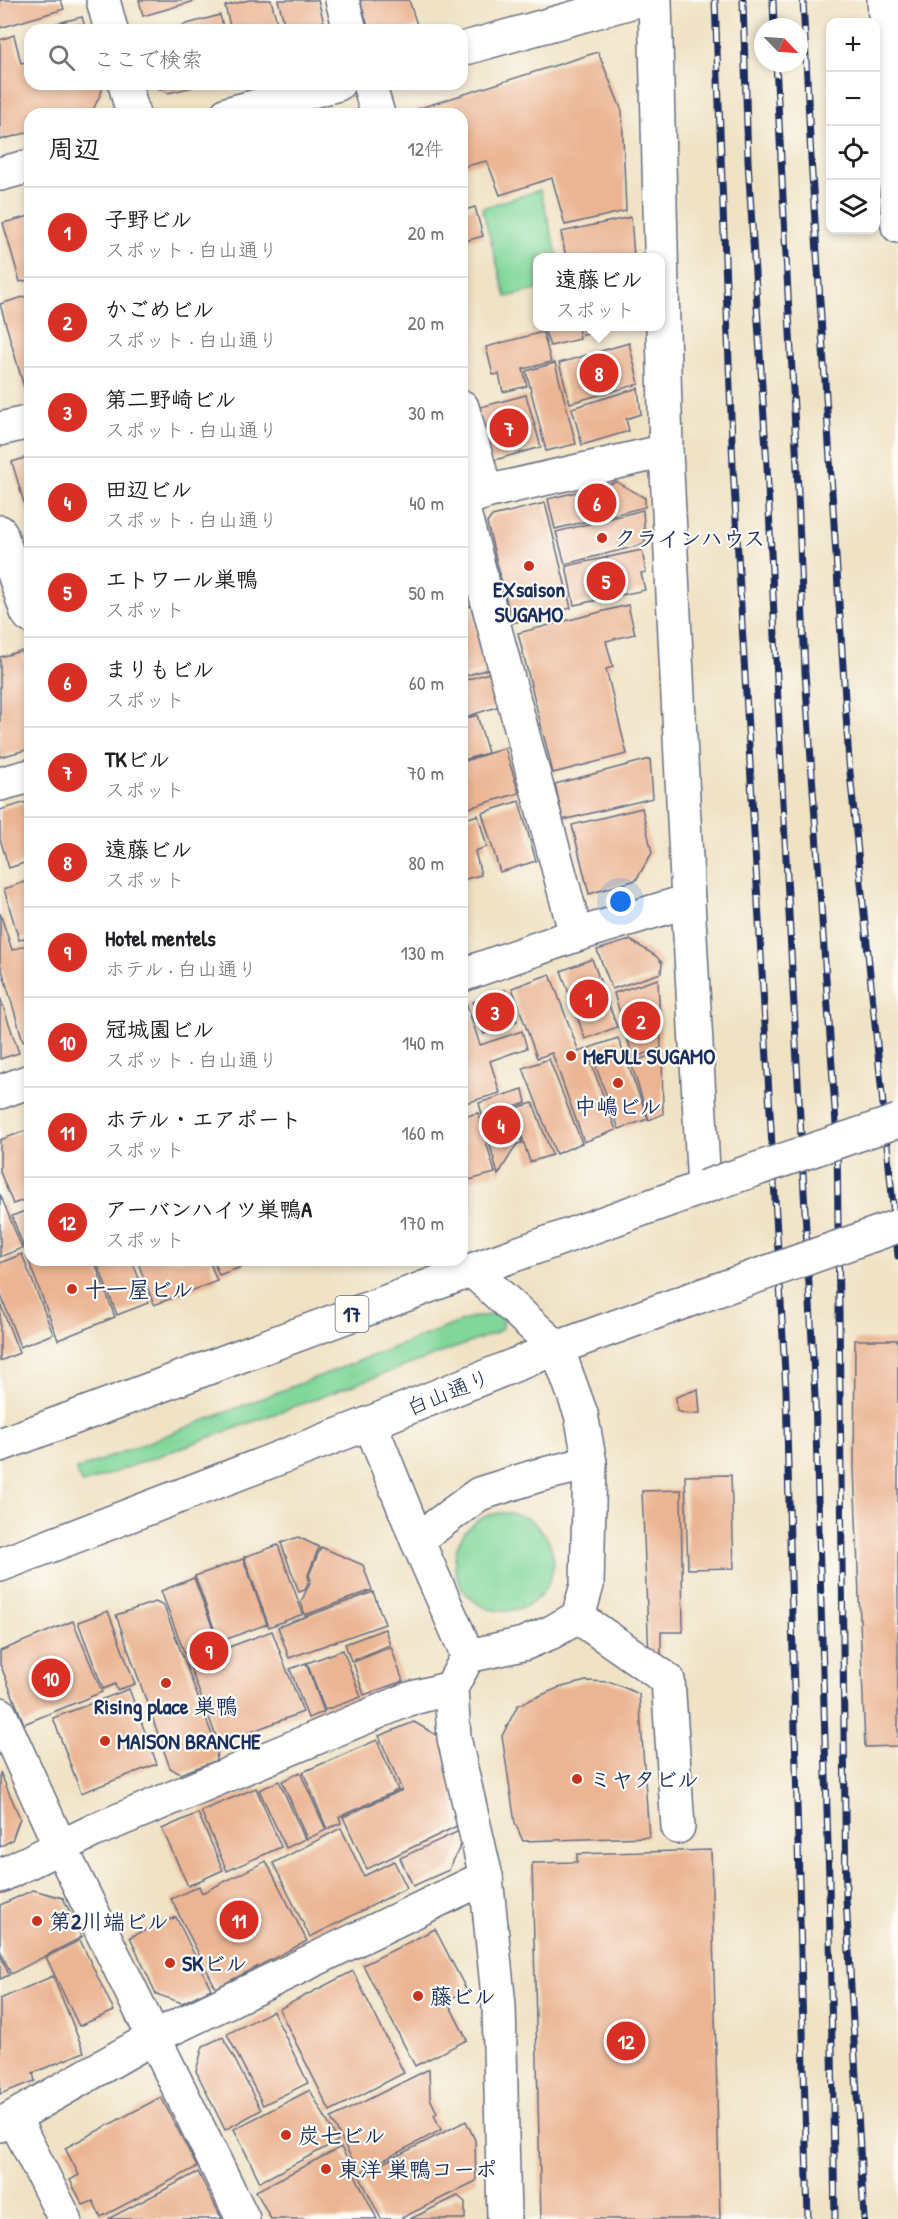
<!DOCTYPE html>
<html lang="ja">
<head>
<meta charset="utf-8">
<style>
	body { margin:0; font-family:"Patrick Hand","Klee One",sans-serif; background:#f6f6f6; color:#202124 }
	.controls { position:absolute; right:18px; top:18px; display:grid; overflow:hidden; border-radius:12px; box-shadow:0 3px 9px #0003 }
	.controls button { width:54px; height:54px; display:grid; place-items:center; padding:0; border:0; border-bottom:2px solid #e0e0e0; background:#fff; color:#202124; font:30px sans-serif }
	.compass { position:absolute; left:754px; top:18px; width:54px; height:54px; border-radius:50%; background:#fff; box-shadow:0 3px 9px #0003; rotate:115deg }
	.you { position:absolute; left:621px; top:902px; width:21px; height:21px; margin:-15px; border:4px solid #fff; border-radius:50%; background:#1a73e8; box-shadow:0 0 0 9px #1a73e833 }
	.badge { display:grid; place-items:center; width:39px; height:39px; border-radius:50%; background:#d93025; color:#fff; font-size:20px; font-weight:700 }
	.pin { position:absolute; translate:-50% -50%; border:3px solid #fff; box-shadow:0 2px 6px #0006 }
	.popup { position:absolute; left:533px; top:253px; width:132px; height:78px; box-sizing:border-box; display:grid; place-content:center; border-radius:12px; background:#fff; filter:drop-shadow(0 2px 4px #0005); font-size:20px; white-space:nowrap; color:#757577 }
	.popup b { font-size:22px; color:#202124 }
	.popup::after { content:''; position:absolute; left:50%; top:100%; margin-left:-12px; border:12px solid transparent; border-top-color:#fff }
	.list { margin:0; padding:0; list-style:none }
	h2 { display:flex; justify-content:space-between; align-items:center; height:78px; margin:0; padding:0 24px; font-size:26px }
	h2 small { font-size:20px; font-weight:400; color:#757577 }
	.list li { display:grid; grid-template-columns:39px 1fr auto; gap:18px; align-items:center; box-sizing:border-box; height:90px; padding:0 24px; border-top:2px solid #e0e0e0 }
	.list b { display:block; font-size:22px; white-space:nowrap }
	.list p { margin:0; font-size:20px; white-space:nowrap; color:#757577 }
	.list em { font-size:20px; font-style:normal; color:#757577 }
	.icon { flex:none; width:33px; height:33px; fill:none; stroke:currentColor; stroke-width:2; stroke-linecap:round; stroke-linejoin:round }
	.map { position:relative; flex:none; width:898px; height:2219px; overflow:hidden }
	.search { position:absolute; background:#fff; box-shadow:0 3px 9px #0003; left:24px; top:24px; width:444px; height:66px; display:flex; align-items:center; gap:15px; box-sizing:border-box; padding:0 21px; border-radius:18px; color:#757577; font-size:22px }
	.panel { position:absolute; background:#fff; box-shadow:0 3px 9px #0003; left:24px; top:108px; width:444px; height:1158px; border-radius:18px }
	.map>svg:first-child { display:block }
</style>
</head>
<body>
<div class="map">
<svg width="898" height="2219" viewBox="0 0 898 2219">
	<rect width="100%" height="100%" fill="#fdfcf7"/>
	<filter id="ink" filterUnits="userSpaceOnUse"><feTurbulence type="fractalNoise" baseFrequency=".0167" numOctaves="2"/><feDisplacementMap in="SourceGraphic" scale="12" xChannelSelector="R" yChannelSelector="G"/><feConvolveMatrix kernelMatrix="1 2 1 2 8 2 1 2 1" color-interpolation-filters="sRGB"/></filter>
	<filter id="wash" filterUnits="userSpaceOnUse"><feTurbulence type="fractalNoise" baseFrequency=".008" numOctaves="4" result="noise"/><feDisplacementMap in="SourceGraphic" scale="24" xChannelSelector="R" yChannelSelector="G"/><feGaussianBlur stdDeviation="1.35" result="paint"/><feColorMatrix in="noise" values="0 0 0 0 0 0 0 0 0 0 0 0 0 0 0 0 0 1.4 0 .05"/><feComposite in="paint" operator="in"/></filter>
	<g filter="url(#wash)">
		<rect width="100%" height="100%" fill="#f0e2c4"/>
		<path fill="#efd6bb" d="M0 892 15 944 30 940V1066L27 1067 0 983Z"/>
		<g fill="#81d79a" stroke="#4e837c" stroke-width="1.5">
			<path d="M540 190 558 257 538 258 537 290 506 297 482 208Z"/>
			<path d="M496 1314 502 1319V1328L496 1333 82 1484 76 1470 470 1318Z"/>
			<circle cx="504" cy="1562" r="49"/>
		</g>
		<g id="blocks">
			<g fill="#ebb492">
				<path d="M0 0H61L64 9 0 28Z"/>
				<path d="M139 0H195V1L143 16Z"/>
				<path d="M249 0H271L279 30H231L225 6Z"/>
				<path d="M278 0H318L326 30H286Z"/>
				<path d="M360 0H409L417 25 405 30H369Z"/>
				<path d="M220 15 224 30H184L183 25Z"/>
				<path d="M82 17 86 30H42L41 27Z"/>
				<path d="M14 35 21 63 30 61V84H101L102 91 91 114H30V132L0 140V40Z"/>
				<path d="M598 52 622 111 626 211 565 225 552 178 500 195 487 161 462 167V114H416L417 109Z"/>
				<path d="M149 84H193L194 87 168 93Z"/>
				<path d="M475 207 483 236 462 242V211Z"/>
				<path d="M30 216V280L20 282 3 223Z"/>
				<path d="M631 217 634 258H566L561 232Z"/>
				<path d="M30 295V393L26 394 0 304Z"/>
				<path d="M543 326H578L580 339 550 346Z"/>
				<path d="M581 326H615V327L583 335Z"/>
				<path d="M543 332 551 362 523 369 527 386 503 392 499 374 493 375 486 347Z"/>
				<path d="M629 343 639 384 570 403 559 363Z"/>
				<path d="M555 363 576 444 546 451 526 371Z"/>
				<path d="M638 388 641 414 626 419 629 431 582 445 572 408Z"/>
				<path d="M526 395 541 447 491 461 477 408Z"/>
				<path d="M30 456V520H29L12 462Z"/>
				<path d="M617 482 645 498V507L555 529 548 499Z"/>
				<path d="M545 503 571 608 512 623 487 523 492 516Z"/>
				<path d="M643 510 645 544 565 564 556 532Z"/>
				<path d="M642 550 646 572 641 573 645 590 574 605 566 566Z"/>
				<path d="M628 605 635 634 606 641 613 667 606 669 627 754 553 773 518 633Z"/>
				<path d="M471 606 488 669 462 677V608Z"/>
				<path d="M21 651 30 681V749L0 757V657Z"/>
				<path d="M489 673 500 706 462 718V681Z"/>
				<path d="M477 715 488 753 462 760V720Z"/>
				<path d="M505 748 519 793 462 810V762Z"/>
				<path d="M650 759 653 798 563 820 555 784Z"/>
				<path d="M30 801V861L9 868 0 839V810Z"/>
				<path d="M519 801 536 861 500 872 482 813Z"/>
				<path d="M642 808 652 853 636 880 589 894 572 825Z"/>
				<path d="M478 815 487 847 475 851 481 875 462 880V820Z"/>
				<path d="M30 880V936L19 940 4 889Z"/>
				<path d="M0 913 12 950 30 944V1038L23 1041 0 963Z"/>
				<path d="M630 940 656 956 662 963 661 973 612 989 597 950Z"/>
				<path d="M592 959 617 1027 585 1039 561 971Z"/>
				<path d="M550 974 579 1052 586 1049 616 1130 584 1142 552 1053 537 1058 512 988Z"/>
				<path d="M658 979 661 1048 633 1058 614 993Z"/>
				<path d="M505 990 517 1021 484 1034 473 1002Z"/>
				<path d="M0 997 19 1053 0 1059Z"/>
				<path d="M466 1002 480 1045 522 1031 527 1048 490 1061 500 1093 462 1104V1004Z"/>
				<path d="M618 1038 648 1119 619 1129 589 1048Z"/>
				<path d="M662 1051 663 1114 649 1120 631 1063Z"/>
				<path d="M549 1059 582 1143 556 1154 523 1068Z"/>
				<path d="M523 1089 526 1103 511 1108 522 1143 517 1144 498 1175 479 1103Z"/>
				<path d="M533 1103 552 1155 530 1162 513 1109Z"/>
				<path d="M478 1113 495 1173 462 1182V1117Z"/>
				<path d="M30 1129V1198L13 1204 0 1172V1140Z"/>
				<path d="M0 1194 22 1248 0 1257Z"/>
				<path d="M30 1209V1260H94L115 1317 58 1340 12 1216Z"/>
				<path d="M22 1254 53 1334 20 1347 0 1293V1263Z"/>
				<path d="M96 1260H132L148 1303 117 1315Z"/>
				<path d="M137 1260H209L217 1281 154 1305Z"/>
				<path d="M213 1260H242L244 1266 219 1275Z"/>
				<path d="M0 1303 19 1353 0 1361Z"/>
				<path d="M855 1340H898V1746L865 1747 854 1468Z"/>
				<path d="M698 1389 700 1413 687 1414 677 1411 676 1397Z"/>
				<path d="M731 1475 734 1568 688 1569 685 1476Z"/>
				<path d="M681 1490 683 1632H661V1656H649L642 1491Z"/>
				<path d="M298 1537 319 1547 308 1575 309 1580 305 1590 299 1592 281 1543Z"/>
				<path d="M278 1545 303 1614 269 1627 244 1557Z"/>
				<path d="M321 1547 363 1565 372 1590 305 1615 301 1602 311 1580 309 1575Z"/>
				<path d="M243 1559 267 1624 219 1642 195 1576Z"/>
				<path d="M194 1578 221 1650 272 1631 303 1712 219 1744 161 1591Z"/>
				<path d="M373 1592 385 1624 289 1658 278 1627Z"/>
				<path d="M155 1602 164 1606 218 1751 215 1761 180 1774 170 1768 116 1615Z"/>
				<path d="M108 1611 135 1684 117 1690 115 1684 103 1689 78 1622Z"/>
				<path d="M73 1621 102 1692 24 1724 0 1664V1651Z"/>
				<path d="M385 1629 390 1645 351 1661 345 1644Z"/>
				<path d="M391 1647 403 1681 364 1695 353 1662Z"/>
				<path d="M343 1650 361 1697 325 1710 307 1663Z"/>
				<path d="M306 1663 324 1712 308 1718 290 1669Z"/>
				<path d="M586 1681 611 1682 639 1694 649 1837 523 1841 515 1823 502 1736 518 1705 558 1688Z"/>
				<path d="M129 1689 157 1764 81 1793 53 1718Z"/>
				<path d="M414 1722 443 1739 457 1826 367 1869 343 1817 402 1790 379 1736Z"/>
				<path d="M377 1740 398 1790 339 1817 341 1823 327 1829 303 1772Z"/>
				<path d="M0 1772 20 1818 12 1840 0 1847Z"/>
				<path d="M300 1772 326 1830 307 1839 282 1781Z"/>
				<path d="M279 1781 305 1839 286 1848 259 1790Z"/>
				<path d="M256 1788 281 1847 227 1871 201 1811Z"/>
				<path d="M198 1813 223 1870 188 1886 162 1829Z"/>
				<path d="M341 1828 364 1876 394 1861 407 1888 310 1937 273 1863Z"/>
				<path d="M459 1831 462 1842 449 1870 413 1886 400 1858Z"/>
				<path d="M711 1850 720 2219H541L532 1863 577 1862V1854Z"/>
				<path d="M266 1861 307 1941 216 1988 171 1899 199 1886 202 1893Z"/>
				<path d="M33 1890 63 1898 82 1937 11 1974 0 1950V1905Z"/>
				<path d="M176 1917 211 1989 182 2003 156 1994 130 1937Z"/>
				<path d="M435 1929 467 1991 447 2000 467 2040 415 2066 363 1965Z"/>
				<path d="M80 1940 114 2011 79 2026 46 1957Z"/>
				<path d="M0 1954 9 1975 0 1979Z"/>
				<path d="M353 1971 404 2073 330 2111 279 2009Z"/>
				<path d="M53 1976 84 2052 33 2073 35 2081 0 2094V1999Z"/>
				<path d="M273 2011 308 2083 263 2105 227 2034Z"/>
				<path d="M223 2037 261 2110 225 2130 196 2071 203 2046Z"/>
				<path d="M429 2069 430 2098 437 2113 434 2115 441 2130 359 2173 331 2118Z"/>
				<path d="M310 2090 338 2141 260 2182 234 2129Z"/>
				<path d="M161 2097 197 2167 101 2217 93 2201 83 2205 70 2180 79 2175 65 2148Z"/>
				<path d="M466 2121 475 2140 476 2181 400 2219H381L359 2175Z"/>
				<path d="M341 2147 377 2219H271L256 2191Z"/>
				<path d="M198 2172 222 2219H108Z"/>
				<path d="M458 2196 465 2202V2219H410Z"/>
			</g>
		</g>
	</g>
	<g filter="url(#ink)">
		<use href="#blocks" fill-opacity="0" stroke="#666e82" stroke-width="1.5"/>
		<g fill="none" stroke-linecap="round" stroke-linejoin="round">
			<defs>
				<g id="minor">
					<path d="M103 0 111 30"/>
					<path d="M342 0 350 30"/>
					<path d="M655 0 666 451 688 901 704 1187"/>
					<path d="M884 0 898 226"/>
					<path d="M462 49 638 0"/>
					<path d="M125 84 133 114"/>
					<path d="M369 84 378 114"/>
					<path d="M227 114 338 84"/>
					<path d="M0 174 30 166"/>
					<path d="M462 407 486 492"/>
					<path d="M0 429 30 422"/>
					<path d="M462 500 486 492 666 451"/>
					<path d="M462 505 576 935"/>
					<path d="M0 532 27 612 30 616"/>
					<path d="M0 784 30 776"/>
					<path d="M462 975 576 935 688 901"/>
					<path d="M0 1092 30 1081"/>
					<path d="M472 1270 557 1348 581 1414 590 1463"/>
					<path d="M370 1423 417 1540"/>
					<path d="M578 1617 668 1680 678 1827"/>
					<path d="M468 1656 417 1540 479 1494 536 1476 590 1463 587 1585 578 1617 552 1632 523 1644 468 1656 451 1688 454 1738 486 1877 499 2006 504 2219"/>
					<path d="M0 1714 60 1846 243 2219"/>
					<path d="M0 1876 93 1831 409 1699 451 1688"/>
					<path d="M14 2118 65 2219"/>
					<path d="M0 2125 154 2037 486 1877"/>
				</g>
				<g id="highway">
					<path d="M0 1445 472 1270 704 1187"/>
					<path d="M0 1565 370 1423 557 1348 689 1300"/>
				</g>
			</defs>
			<use href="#minor" stroke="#666e82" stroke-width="36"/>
			<use href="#highway" stroke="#666e82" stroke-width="36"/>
			<use href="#minor" stroke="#fff" stroke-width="33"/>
			<use href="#highway" stroke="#fff" stroke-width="33"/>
			<defs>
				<g id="rail">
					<path d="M715 0 733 467 786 1390 808 2219"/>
					<path d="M743 0 748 161 767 466 781 765 815 1396 829 1879 835 2219"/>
					<path d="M773 0 774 27"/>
					<path d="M803 0 811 158 849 762 898 1256"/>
					<path d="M776 63 797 467 805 672 837 1139 846 1898 864 2219"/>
				</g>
			</defs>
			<use href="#rail" stroke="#1b2f5e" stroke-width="7"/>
			<use href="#rail" stroke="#fdfcf7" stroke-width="4.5" stroke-dasharray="14" stroke-linecap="butt"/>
			<defs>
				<g id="highway-bridge">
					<path d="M704 1187 898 1121"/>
					<path d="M689 1300 898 1226"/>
				</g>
			</defs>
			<use href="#highway-bridge" stroke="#666e82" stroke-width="36" stroke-linecap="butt"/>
			<use href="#highway-bridge" stroke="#fff" stroke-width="33"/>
		</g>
	</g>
	<g fill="#c8321e" stroke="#fdfcf7" stroke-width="2">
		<circle cx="602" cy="538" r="6"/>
		<circle cx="529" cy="566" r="6"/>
		<circle cx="571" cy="1056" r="6"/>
		<circle cx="618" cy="1083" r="6"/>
		<circle cx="72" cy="1289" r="6"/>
		<circle cx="166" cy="1683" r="6"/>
		<circle cx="105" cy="1741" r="6"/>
		<circle cx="577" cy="1779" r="6"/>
		<circle cx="37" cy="1921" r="6"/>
		<circle cx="170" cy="1963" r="6"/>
		<circle cx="418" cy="1996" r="6"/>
		<circle cx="286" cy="2135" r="6"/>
		<circle cx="326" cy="2169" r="6"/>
	</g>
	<g text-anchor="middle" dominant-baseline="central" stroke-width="4.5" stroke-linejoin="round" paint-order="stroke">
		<rect fill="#fdfcf7" stroke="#5f6c8c" stroke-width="1.5" x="335.5" y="1296" width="33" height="36" rx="4.5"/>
		<g font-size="21" font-weight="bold" fill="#1b2f5e">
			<text x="352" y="1314">17</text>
		</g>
		<g font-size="22" font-weight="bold" fill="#1b2f5e" stroke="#fdfcf7" text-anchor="start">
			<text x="614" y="538">クラインハウス</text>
			<text x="529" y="589" text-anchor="middle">EXsaison<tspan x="529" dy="25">SUGAMO</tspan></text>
			<text x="583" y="1056">MeFULL SUGAMO</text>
			<text x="618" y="1106" text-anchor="middle">中嶋ビル</text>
			<text x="84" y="1289">十一屋ビル</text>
			<text x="166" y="1706" text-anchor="middle">Rising place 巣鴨</text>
			<text x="117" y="1741">MAISON BRANCHE</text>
			<text x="589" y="1779">ミヤタビル</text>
			<text x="49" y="1921">第2川端ビル</text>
			<text x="182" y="1963">SKビル</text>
			<text x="430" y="1996">藤ビル</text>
			<text x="298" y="2135">炭七ビル</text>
			<text x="338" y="2169">東洋 巣鴨コーポ</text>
		</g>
		<g font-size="22" fill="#1b2f5e" stroke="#fdfcf7">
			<text transform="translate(448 1392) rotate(-22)">白山通り</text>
		</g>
	</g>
</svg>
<div class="controls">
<button>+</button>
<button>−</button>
<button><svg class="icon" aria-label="locate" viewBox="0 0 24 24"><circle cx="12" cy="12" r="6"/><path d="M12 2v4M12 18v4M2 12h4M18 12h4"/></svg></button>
<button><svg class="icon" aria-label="layers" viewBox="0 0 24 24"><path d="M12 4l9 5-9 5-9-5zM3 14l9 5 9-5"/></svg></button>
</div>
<svg class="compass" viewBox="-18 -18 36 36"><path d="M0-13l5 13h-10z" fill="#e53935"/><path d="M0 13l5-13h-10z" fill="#757577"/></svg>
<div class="you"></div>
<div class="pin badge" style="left:589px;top:999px">1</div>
<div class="pin badge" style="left:641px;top:1021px">2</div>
<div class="pin badge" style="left:495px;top:1012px">3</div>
<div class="pin badge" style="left:501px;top:1125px">4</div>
<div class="pin badge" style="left:606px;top:581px">5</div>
<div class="pin badge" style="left:597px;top:503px">6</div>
<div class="pin badge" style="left:509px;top:428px">7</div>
<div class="pin badge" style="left:599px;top:373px">8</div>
<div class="popup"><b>遠藤ビル</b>スポット</div>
<div class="pin badge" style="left:209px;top:1651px">9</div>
<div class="pin badge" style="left:51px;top:1678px">10</div>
<div class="pin badge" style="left:239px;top:1920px">11</div>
<div class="pin badge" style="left:626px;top:2041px">12</div>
<div class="search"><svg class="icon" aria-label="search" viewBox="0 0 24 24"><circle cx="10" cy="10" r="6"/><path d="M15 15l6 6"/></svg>ここで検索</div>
<section class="panel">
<h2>周辺<small>12件</small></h2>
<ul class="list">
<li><span class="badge">1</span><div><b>子野ビル</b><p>スポット · 白山通り</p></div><em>20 m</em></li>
<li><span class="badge">2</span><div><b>かごめビル</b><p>スポット · 白山通り</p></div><em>20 m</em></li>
<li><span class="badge">3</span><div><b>第二野崎ビル</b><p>スポット · 白山通り</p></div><em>30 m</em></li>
<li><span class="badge">4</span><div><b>田辺ビル</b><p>スポット · 白山通り</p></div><em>40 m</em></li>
<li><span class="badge">5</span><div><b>エトワール巣鴨</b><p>スポット</p></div><em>50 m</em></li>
<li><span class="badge">6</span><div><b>まりもビル</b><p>スポット</p></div><em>60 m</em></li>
<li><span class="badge">7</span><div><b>TKビル</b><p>スポット</p></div><em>70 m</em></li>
<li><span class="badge">8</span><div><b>遠藤ビル</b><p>スポット</p></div><em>80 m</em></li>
<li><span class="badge">9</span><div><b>Hotel mentels</b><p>ホテル · 白山通り</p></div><em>130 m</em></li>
<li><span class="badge">10</span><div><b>冠城園ビル</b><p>スポット · 白山通り</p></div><em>140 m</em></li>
<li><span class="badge">11</span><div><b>ホテル・エアポート</b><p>スポット</p></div><em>160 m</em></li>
<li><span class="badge">12</span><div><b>アーバンハイツ巣鴨A</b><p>スポット</p></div><em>170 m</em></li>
</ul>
</section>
</div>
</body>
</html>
